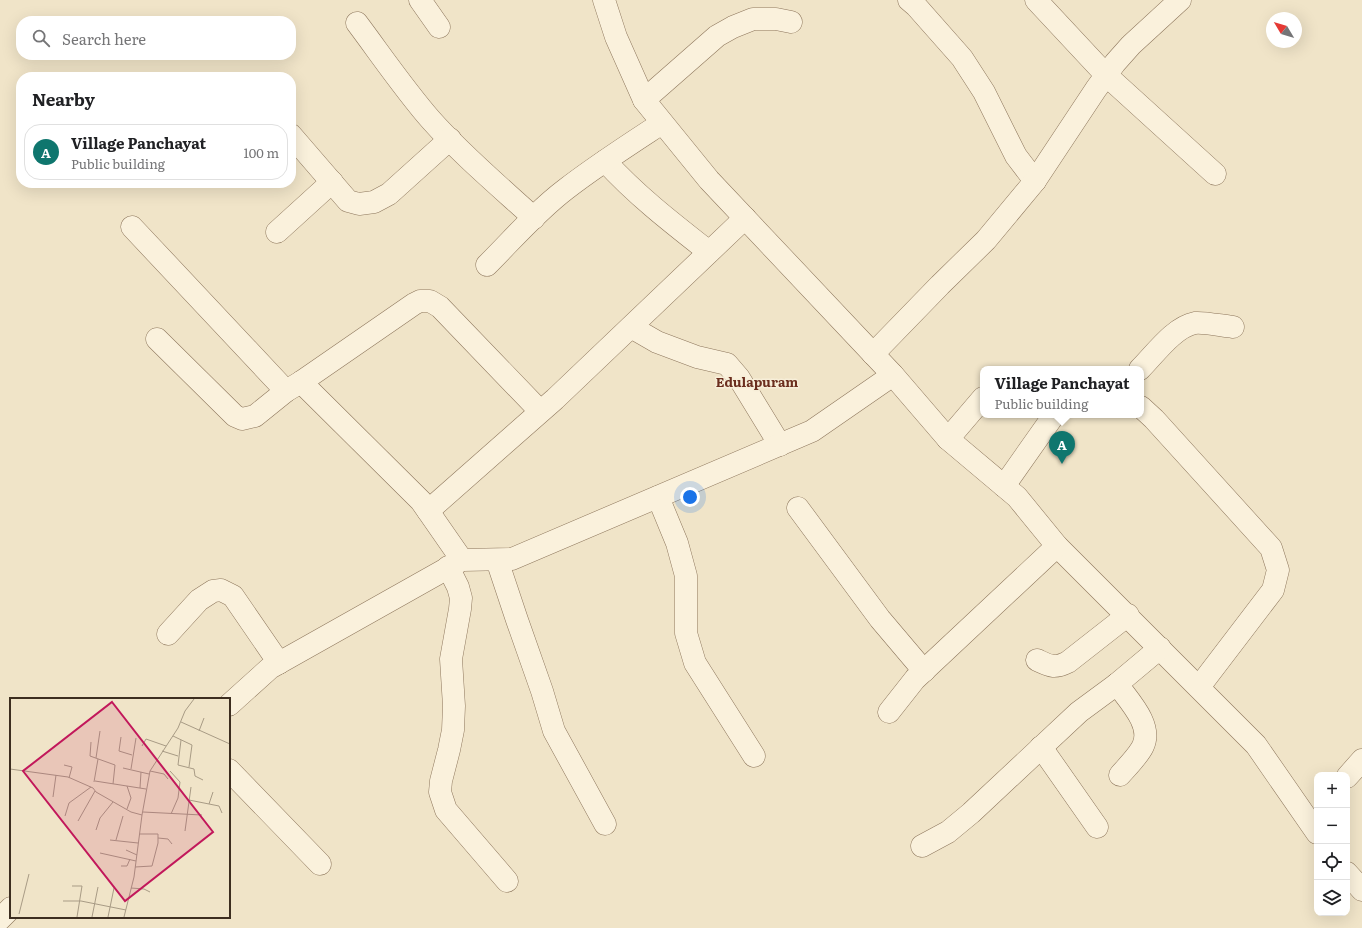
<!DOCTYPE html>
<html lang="en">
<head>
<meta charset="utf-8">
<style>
	body { margin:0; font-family:Literata,serif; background:#f2f2f2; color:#202124 }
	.controls { position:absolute; right:12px; bottom:12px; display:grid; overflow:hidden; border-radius:8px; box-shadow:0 4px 16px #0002 }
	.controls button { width:36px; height:36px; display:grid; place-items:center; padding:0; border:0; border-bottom:1px solid #e0e0e0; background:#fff; color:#202124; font:20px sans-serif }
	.compass { position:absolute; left:1266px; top:12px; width:36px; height:36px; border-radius:50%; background:#fff; box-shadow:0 4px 16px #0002; rotate:308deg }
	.you { position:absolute; left:690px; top:497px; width:14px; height:14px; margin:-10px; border:3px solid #fff; border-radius:50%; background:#1a73e8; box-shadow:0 0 0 6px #1a73e833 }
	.badge { display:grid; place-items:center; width:26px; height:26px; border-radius:50%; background:#0f766e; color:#fff; font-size:13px; font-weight:700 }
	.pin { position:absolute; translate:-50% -33px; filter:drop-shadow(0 1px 2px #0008) }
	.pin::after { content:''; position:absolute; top:21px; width:14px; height:12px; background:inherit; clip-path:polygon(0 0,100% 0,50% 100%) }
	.popup { position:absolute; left:980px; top:366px; width:164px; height:52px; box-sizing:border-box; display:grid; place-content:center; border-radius:8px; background:#fff; filter:drop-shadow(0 1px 3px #0005); font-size:13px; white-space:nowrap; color:#757577 }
	.popup b { font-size:15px; color:#202124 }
	.popup::after { content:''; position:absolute; left:50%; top:100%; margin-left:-8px; border:8px solid transparent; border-top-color:#fff }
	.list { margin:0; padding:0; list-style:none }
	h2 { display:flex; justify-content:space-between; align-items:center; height:52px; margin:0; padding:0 16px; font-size:17px }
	h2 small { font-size:13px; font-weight:400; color:#757577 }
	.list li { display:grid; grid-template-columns:26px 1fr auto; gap:12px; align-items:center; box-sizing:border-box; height:56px; margin:0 8px 8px; padding:0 8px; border:1px solid #e0e0e0; border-radius:16px }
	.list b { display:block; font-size:15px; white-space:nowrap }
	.list p { margin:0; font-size:13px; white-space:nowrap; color:#757577 }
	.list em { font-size:13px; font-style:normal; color:#757577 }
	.icon { flex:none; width:22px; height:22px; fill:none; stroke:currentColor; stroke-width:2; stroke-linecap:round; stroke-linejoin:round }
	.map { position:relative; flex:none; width:1362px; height:928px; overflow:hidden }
	.search { position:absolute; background:#fff; box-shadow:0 4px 16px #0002; left:16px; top:16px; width:280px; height:44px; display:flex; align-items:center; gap:10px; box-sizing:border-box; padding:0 14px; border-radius:16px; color:#757577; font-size:15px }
	.panel { position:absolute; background:#fff; box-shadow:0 4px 16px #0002; left:16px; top:72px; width:280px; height:116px; border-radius:16px }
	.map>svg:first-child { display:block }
</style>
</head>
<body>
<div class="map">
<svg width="1362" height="928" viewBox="0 0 1362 928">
	<rect width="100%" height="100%" fill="#f0e4c8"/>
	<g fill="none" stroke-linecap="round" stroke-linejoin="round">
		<defs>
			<g id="minor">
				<path d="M420 0 439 27"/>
				<path d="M604 0 616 37 644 100 709 180 893 375"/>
				<path d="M909 0 916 6 962 58 984 92 1016 156 1035 181"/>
				<path d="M1036 0 1106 75 1215 174"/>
				<path d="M357 23C381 55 404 89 431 120 462 155 499 186 534 218"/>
				<path d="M644 100 717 36 733 27 753 19H776L791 22"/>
				<path d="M291 135 348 201 359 204 374 202 389 194 450 139"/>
				<path d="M605 161C637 196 672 223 709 252"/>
				<path d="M132 227 286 391"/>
				<path d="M277 232 332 182"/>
				<path d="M487 265C513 239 537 211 566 189 597 165 630 144 662 123"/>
				<path d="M631 327 657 342 697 357 727 364 739 378 780 445"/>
				<path d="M157 339 235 416 242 419 255 416 286 391 301 382 414 304 420 301H430L440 307 540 411"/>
				<path d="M873 354 940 285 986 240 1035 181 1096 89 1115 63 1131 45 1180 0"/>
				<path d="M1140 369C1155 354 1174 327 1195 323 1205 322 1222 326 1233 327"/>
				<path d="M301 382 421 501 462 560"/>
				<path d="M1141 407 1154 419 1271 548 1278 570 1273 590 1199 687"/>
				<path d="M948 439 983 398"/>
				<path d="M1004 486 1054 415"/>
				<path d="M658 497 677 543 686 576V633L695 663 754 756"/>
				<path d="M798 508 880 619 924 671"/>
				<path d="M428 511 555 399 745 218"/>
				<path d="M497 560 517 620 542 691 554 731 605 824"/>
				<path d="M448 567 458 587 461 598 460 609 451 659 454 706 453 730 449 750 441 781 440 792 446 810 507 881"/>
				<path d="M168 634 199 600 213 591 221 590 233 596 279 663"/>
				<path d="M1037 660C1050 666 1054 669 1068 662L1128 615"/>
				<path d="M1117 684C1129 701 1153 725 1143 746 1139 755 1127 767 1120 775"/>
				<path d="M229 705 270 668 462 560 512 559 812 431 893 375 948 439 1017 497 1057 546 1256 745 1317 833"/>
				<path d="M889 712 915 679 1057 546"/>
				<path d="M1041 747 1097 827"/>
				<path d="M229 770 320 864"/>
				<path d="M1347 777 1362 760"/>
				<path d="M922 846 948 832 971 813 1079 712 1117 684 1160 648"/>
				<path d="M1347 873 1362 890"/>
				<path d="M0 919 11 908"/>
			</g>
		</defs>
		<use href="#minor" stroke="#8d765c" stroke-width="23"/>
		<use href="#minor" stroke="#faf1dc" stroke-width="22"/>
	</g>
	<g text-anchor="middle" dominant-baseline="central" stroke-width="3" stroke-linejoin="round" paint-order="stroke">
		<g font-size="13" font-weight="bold" fill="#6b2e1e" stroke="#f7eed8">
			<text x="757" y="381">Edulapuram</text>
		</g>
	</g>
	<g transform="translate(10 698)">
		<rect width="220" height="220" fill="#f0e4c8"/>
		<path fill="none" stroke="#a89b85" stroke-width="1" d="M171 24 220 46M189 33 194 20M163 38 182 47 179 69M111 39 109 53 122 57M171 42 168 67 184 71 185 78 193 82M81 44 80 58 105 67 103 86M132 48 136 41 156 48M152 53 168 58M86 60 90 33M54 67 62 69 59 80M113 70 139 76M0 71 58 79 83 90 86 94 121 114 132 117 124 179 114 219M121 71 126 40M140 73 154 76 158 81M160 73 170 84 168 100 161 116M85 83 136 91M84 84 88 61M130 90 131 74M43 99 46 77M179 102 209 108 212 115M199 106 203 94M117 111 121 100 117 88M133 114 192 117M132 117 140 73 168 30 175 13 184 1M55 118 59 105 81 89M68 123 85 93M86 132 90 120 103 104M175 133 181 89M148 140 158 141 162 146M100 142 128 145M106 142 113 118M116 152 127 157M90 155 126 163M111 168H117L120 161M125 169 142 168 148 145V136H130M62 188H72L67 219M121 190 134 191 140 194M53 203H71L116 212M9 216 19 176M82 219 88 189M98 219 104 190"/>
		<path fill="#c2185b" fill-opacity="0.15" stroke="#c2185b" stroke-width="2" d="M102 4 203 134 115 203 13 73Z"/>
		<rect width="220" height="220" fill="none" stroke="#3d2e20" stroke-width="2"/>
	</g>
</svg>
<div class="controls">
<button>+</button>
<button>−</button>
<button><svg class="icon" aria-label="locate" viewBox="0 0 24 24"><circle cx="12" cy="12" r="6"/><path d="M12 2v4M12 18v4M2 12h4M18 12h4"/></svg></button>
<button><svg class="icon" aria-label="layers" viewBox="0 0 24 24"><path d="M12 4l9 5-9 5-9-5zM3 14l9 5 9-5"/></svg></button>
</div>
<svg class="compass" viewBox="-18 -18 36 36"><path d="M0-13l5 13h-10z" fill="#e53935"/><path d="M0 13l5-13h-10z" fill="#757577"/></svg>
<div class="you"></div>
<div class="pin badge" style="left:1062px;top:464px">A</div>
<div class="popup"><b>Village Panchayat</b>Public building</div>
<div class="search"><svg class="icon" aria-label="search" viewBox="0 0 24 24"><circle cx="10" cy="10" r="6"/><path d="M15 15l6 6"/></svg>Search here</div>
<section class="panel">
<h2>Nearby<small></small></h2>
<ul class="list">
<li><span class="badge">A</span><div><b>Village Panchayat</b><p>Public building</p></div><em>100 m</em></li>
</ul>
</section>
</div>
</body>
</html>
